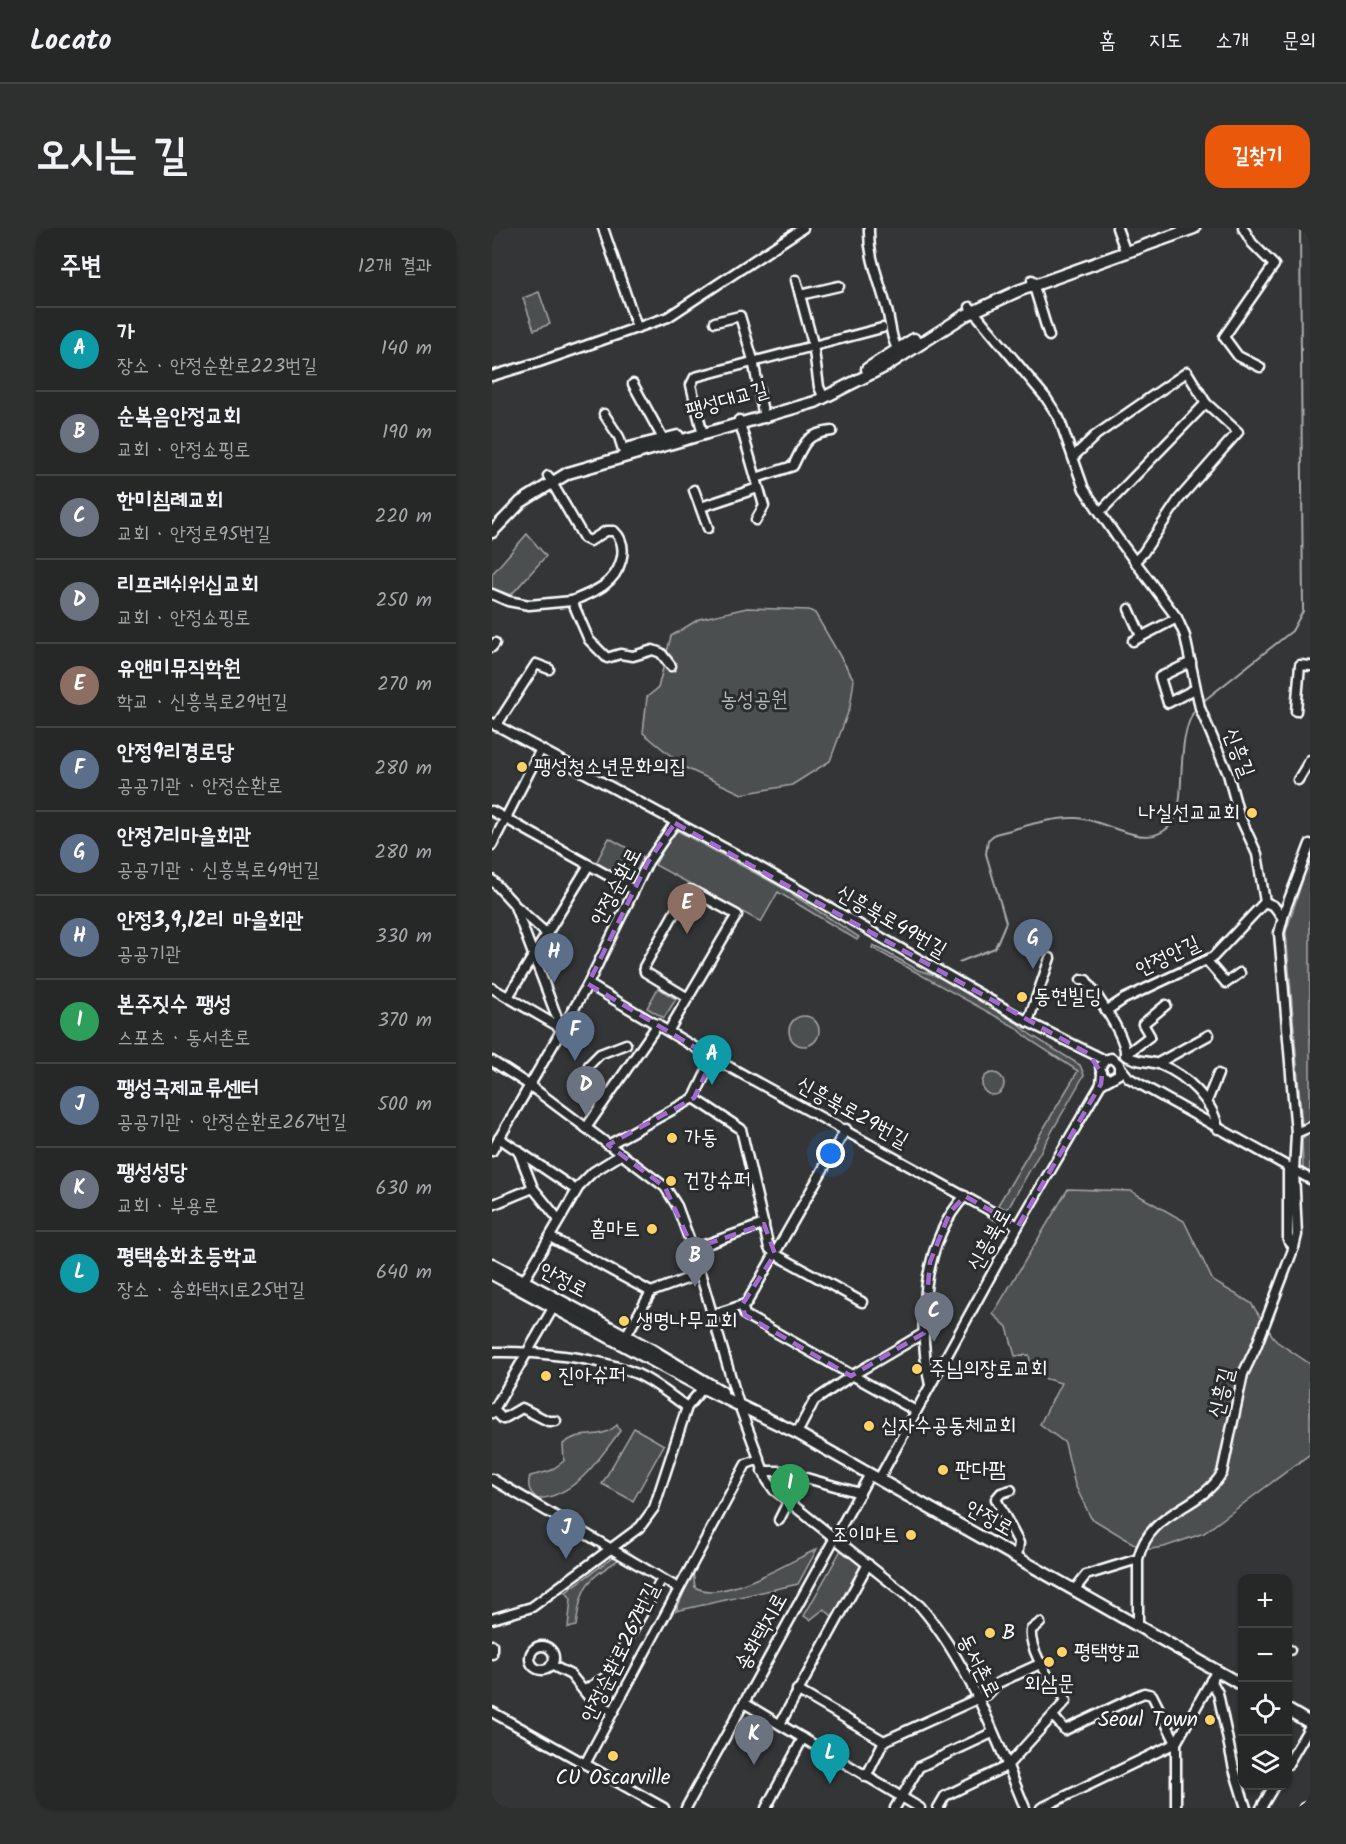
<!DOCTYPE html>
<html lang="ko">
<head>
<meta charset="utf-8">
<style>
	body { margin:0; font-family:Kalam,"Poor Story",sans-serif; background:#2e3030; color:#f1f3f6 }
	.controls { position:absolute; right:18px; bottom:18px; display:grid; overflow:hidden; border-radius:12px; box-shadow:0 2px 4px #0004 }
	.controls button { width:54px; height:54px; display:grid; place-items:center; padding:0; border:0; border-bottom:2px solid #424445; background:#262828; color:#f1f3f6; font:30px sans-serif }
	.you { position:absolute; left:339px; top:926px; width:21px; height:21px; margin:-15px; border:4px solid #fff; border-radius:50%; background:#1a73e8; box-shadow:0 0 0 9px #1a73e833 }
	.badge { display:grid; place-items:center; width:39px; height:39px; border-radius:50%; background:#ea580c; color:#fff; font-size:20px; font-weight:700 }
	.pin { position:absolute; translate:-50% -50px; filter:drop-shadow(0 2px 3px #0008) }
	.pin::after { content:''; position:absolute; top:32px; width:21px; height:18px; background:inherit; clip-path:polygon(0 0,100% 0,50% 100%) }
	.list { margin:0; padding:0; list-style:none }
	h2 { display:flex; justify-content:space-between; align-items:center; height:78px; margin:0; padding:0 24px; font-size:26px }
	h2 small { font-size:20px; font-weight:400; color:#a4a6a8 }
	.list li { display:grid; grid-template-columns:39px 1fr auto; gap:18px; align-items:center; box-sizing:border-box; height:84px; padding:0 24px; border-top:2px solid #424445 }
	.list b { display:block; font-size:22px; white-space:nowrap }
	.list p { margin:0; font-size:20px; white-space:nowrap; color:#a4a6a8 }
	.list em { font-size:20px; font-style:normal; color:#a4a6a8 }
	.icon { flex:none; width:33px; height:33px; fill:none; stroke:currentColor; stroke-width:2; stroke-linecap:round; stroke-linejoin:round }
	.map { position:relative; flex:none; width:818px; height:1580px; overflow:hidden; border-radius:18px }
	header { display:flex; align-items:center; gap:36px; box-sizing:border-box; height:84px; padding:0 30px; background:#262828; border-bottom:2px solid #424445 }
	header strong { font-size:28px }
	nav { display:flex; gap:33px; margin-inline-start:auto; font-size:21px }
	.intro { display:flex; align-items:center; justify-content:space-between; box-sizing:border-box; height:144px; padding:0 36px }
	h1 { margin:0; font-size:42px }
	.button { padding:15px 27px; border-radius:18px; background:#ea580c; color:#fff; font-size:21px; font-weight:700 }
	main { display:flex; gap:36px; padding:0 36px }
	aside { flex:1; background:#262828; border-radius:18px; box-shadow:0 2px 4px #0004 }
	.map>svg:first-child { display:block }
</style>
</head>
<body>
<header>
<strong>Locato</strong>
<nav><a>홈</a><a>지도</a><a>소개</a><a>문의</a></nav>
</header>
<div class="intro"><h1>오시는 길</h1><a class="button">길찾기</a></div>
<main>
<aside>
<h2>주변<small>12개 결과</small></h2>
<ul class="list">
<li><span class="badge" style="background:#0f9aa8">A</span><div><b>가</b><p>장소 · 안정순환로223번길</p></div><em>140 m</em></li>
<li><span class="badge" style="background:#6b7280">B</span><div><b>순복음안정교회</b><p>교회 · 안정쇼핑로</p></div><em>190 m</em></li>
<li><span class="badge" style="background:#6b7280">C</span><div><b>한미침례교회</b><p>교회 · 안정로95번길</p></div><em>220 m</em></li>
<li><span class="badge" style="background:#6b7280">D</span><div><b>리프레쉬워십교회</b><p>교회 · 안정쇼핑로</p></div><em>250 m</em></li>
<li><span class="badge" style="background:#8d6e63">E</span><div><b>유앤미뮤직학원</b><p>학교 · 신흥북로29번길</p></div><em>270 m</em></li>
<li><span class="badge" style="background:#5c6f8a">F</span><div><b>안정9리경로당</b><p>공공기관 · 안정순환로</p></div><em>280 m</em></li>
<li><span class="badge" style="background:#5c6f8a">G</span><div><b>안정7리마을회관</b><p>공공기관 · 신흥북로49번길</p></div><em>280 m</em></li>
<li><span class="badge" style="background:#5c6f8a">H</span><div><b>안정3,9,12리 마을회관</b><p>공공기관</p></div><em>330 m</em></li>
<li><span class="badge" style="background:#2e9e5b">I</span><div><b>본주짓수 팽성</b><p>스포츠 · 동서촌로</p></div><em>370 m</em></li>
<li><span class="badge" style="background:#5c6f8a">J</span><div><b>팽성국제교류센터</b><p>공공기관 · 안정순환로267번길</p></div><em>500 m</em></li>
<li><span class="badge" style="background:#6b7280">K</span><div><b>팽성성당</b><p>교회 · 부용로</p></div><em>630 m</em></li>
<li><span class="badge" style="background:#0f9aa8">L</span><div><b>평택송화초등학교</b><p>장소 · 송화택지로25번길</p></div><em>640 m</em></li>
</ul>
</aside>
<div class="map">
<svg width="818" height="1580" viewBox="0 0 818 1580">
	<rect width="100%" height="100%" fill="#333536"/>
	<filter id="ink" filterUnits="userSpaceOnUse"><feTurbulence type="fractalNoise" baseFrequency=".0167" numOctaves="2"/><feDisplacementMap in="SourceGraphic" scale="12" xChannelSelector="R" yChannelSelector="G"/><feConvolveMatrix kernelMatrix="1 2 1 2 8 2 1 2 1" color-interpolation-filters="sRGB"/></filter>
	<g filter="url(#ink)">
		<g fill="#4c4f50" stroke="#a6a7a8" stroke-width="1.5">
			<path d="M47 64 58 96 42 102 31 70Z"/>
			<path d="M35 306 54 328 19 367 0 360V346Z"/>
			<path d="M255 380 317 382 323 385 362 452 358 479 338 533 300 557 250 566 194 540 151 505 155 469 166 460 179 408 207 391Z"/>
			<path d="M186 603 289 659 367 709 365 712 286 664 269 694 163 637 180 606Z"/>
			<path d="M117 610 152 629 139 654 104 635Z"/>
			<path d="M818 629V944L811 941 810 912 815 906 810 897 794 704Z"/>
			<path d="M381 717 426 742 446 748 525 795 539 807 588 837 592 847 517 979 513 981 506 977 586 843 538 812 525 800 380 720Z"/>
			<path d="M166 760 184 771 172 790 155 780Z"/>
			<circle cx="312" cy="803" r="15"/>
			<circle cx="501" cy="856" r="11"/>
			<path d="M576 961 639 963 692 993 721 1053 759 1075 784 1113 818 1136V1226L712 1305 672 1319 652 1322 599 1290 583 1257 573 1215 548 1196 569 1155 540 1147 537 1127 523 1128 515 1099 501 1086Z"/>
			<path d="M125 1197 128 1203C106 1232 85 1267 46 1271 37 1264 35 1259 38 1248L58 1243 72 1233 71 1216C90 1200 106 1214 125 1197Z"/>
			<path d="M142 1200 172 1217 141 1273 110 1256Z"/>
			<path d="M325 1321 306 1356 184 1383 201 1343 203 1359C230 1376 299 1333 325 1321Z"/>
			<path d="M349 1322 370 1337 342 1390 332 1381 318 1392 312 1388Z"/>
			<path d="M124 1327 129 1330C94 1353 90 1355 84 1398L76 1400 79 1371 74 1364Z"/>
		</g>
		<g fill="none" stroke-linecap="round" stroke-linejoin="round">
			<g stroke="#abacad" stroke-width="2">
				<path d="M709 475 800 403 811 383 808 0"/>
				<path d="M467 734 503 720 514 694 494 626 496 612 503 606C529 600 557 589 584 590 615 591 657 627 681 594 696 573 681 510 705 479"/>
			</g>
			<defs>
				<g id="minor">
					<path d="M111 0 145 99"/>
					<path d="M377 0C376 30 388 53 395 82 399 97 399 113 408 126"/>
					<path d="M625 0 634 25"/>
					<path d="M751 0 760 15 782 37 732 109 746 128 768 139"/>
					<path d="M304 52 321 116 327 159 332 170"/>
					<path d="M540 52 557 108"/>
					<path d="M308 67 347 58"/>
					<path d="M478 79 554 170 567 190 592 261 624 308 685 390 693 408 708 480 736 546 747 587 765 626 773 674"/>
					<path d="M223 94 248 88 261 132 272 190"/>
					<path d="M0 148 47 134 176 89 311 0"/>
					<path d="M141 156 174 216"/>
					<path d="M112 186 127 209 133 228"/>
					<path d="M247 192 272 278 264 292"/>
					<path d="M211 207 199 157 203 149 390 100"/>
					<path d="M581 229 604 207 695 144 714 175 746 204 687 271 651 325 643 333"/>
					<path d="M56 248 92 310 98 313 114 303H122C139 319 128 346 111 358 102 364 90 369 80 373L97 412 115 430 128 426 141 428 161 422 169 425 179 438"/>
					<path d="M264 250 301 238C312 216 313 206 340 203"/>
					<path d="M202 262 216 300"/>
					<path d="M209 279 266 260"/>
					<path d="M609 283 714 175"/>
					<path d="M0 366 16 373 37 377 80 373"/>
					<path d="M637 381 649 408"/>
					<path d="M641 413 685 390"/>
					<path d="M0 419 3 415"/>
					<path d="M699 434 668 449 676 475 703 461"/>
					<path d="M804 483 808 437 818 438"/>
					<path d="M0 495 262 636 536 794 613 832"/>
					<path d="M4 498 44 436 57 441"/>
					<path d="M806 552 818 532"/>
					<path d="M0 583 142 662"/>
					<path d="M0 617 48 523"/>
					<path d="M0 652 22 676 69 800"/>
					<path d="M773 674 782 678 790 689"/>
					<path d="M25 679 55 706"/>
					<path d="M715 733 734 755 748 745"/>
					<path d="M589 752H594C605 768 635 809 633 827 646 835 656 832 669 837 694 847 722 874 726 901"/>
					<path d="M96 756 221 830 526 998"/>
					<path d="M0 760 69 800"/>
					<path d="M16 769 97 637"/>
					<path d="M614 783 632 771 721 729 773 674"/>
					<path d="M536 794 558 730"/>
					<path d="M177 802 240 695 245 687 199 662 194 664 152 739 153 744 196 770"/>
					<path d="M633 827 658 808 651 796 674 777"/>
					<path d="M0 833 37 857 173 959 185 978 201 1021 247 1177 275 1252 282 1262 428 1378C475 1432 506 1514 533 1580"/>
					<path d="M666 835 717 807"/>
					<path d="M97 837 108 826 134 816"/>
					<path d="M628 839 637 850 818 951"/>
					<path d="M609 856 627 846V836L619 830 613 832 608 840 612 849 618 851"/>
					<path d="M202 870 249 901 277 1020 283 1026 370 1074"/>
					<path d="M202 870 221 830"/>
					<path d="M715 873 726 846"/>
					<path d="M94 900 166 796"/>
					<path d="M804 905 818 899"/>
					<path d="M7 910 84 962"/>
					<path d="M116 917 202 870"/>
					<path d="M26 922 41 960 67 992"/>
					<path d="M0 923 96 756 156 634 183 595"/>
					<path d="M796 939V1012L802 1019"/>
					<path d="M0 977 41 960"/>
					<path d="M58 1009 159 1064 208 1046"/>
					<path d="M201 1021 272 996"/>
					<path d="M30 1056 88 957 101 944 130 926"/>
					<path d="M250 1077 253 1087 424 1183"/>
					<path d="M220 1087 254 1076 354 901"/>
					<path d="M131 1113 159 1064"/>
					<path d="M0 1124C42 1123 106 1129 145 1146 163 1154 179 1168 195 1179L211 1160"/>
					<path d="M438 1157C425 1098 430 1014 473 968"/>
					<path d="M0 1180 11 1191 30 1180 56 1193H64"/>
					<path d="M0 1185 64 1075"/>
					<path d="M305 1205 322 1173 359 1148 432 1105"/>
					<path d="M270 1243H289L368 1265"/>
					<path d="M0 1251 186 1360"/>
					<path d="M387 1251 526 998 609 856 610 846"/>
					<path d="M519 1262 509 1265 504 1271 527 1315 525 1329"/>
					<path d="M287 1292 296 1274"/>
					<path d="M583 1361 594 1347 646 1331C658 1281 707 1283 730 1245L751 1146 764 1119 802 1019 805 1007 802 943 804 905 787 705 793 682 818 616"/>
					<path d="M0 1391 40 1379 148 1299 162 1280 195 1179"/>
					<path d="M646 1398V1331"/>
					<path d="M0 1417V1426"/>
					<circle cx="50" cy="1430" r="12"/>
					<path d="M796 1422H798"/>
					<path d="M59 1437 79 1447 99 1472 121 1483"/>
					<path d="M719 1452 726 1465 742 1541 754 1580"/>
					<path d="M93 1462 114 1449 167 1356"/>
					<path d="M305 1462 392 1513 496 1466 506 1455 550 1435"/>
					<path d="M252 1475 428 1580"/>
					<path d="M0 1484 172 1580"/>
					<path d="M561 1488 573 1502 645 1468 652 1465 660 1467 684 1515V1580"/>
					<path d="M288 1496 376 1336"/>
					<path d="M93 1536 254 1236 265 1232"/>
					<path d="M796 1536 818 1498"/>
					<path d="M374 1549 392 1513"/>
					<path d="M194 1580 378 1246"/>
					<path d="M274 1580 311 1510"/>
					<path d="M403 1580 427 1539 500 1505"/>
					<path d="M446 1580 453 1568 515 1538 574 1473C572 1466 568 1464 563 1458 553 1445 537 1419 539 1402L548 1395"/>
					<path d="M549 1580 684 1515 725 1442"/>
					<path d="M769 1580 782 1558"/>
					<path d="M812 1580 818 1578"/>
				</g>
				<g id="major">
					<path d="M375 141 422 111"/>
					<path d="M137 220 186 208"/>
					<path d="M0 304 29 274 76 245 323 174 394 138 472 88 526 63 702 0"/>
					<path d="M0 1036 160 1122 230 1164"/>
					<path d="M0 1046 211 1160 305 1205 750 1457"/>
					<path d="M796 1482 818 1495"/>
				</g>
			</defs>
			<use href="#minor" stroke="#fff" stroke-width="13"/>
			<use href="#major" stroke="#fff" stroke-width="15"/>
			<use href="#minor" stroke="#2a2d2e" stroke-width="8"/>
			<use href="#major" stroke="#2a2d2e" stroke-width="10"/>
		</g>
	</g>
	<path fill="none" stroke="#a36bd2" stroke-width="4.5" stroke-dasharray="12 8" stroke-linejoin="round" d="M183 595 597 826 610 846 609 856 526 998 473 968 458 984 438 1034 432 1105 359 1148 253 1087 250 1077 283 1026 272 996 201 1021 173 959 116 917 202 870 221 830 96 756 156 634Z"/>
	<g fill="#ffd166" stroke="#2a2d2e" stroke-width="2">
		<circle cx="30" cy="539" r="6"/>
		<circle cx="760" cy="585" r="6"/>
		<circle cx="530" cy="769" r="6"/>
		<circle cx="180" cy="910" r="6"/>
		<circle cx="179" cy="953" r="6"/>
		<circle cx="160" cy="1001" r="6"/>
		<circle cx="132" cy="1093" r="6"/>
		<circle cx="425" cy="1141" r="6"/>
		<circle cx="54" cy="1148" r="6"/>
		<circle cx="377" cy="1198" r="6"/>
		<circle cx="451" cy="1242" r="6"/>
		<circle cx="419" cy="1307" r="6"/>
		<circle cx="498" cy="1405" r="6"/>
		<circle cx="570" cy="1424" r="6"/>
		<circle cx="557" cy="1434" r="6"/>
		<circle cx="718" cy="1492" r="6"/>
		<circle cx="121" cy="1528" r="6"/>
	</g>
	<g text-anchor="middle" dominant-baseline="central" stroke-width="6" stroke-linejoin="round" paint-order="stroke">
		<g font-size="21" fill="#fff" stroke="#2a2d2e">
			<text transform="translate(235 173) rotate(-16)">팽성대교길</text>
			<text transform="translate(746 525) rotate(69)">신흥길</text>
			<text transform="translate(125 659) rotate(-62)">안정순환로</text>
			<text transform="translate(399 694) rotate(30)">신흥북로49번길</text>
			<text transform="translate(676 729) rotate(-25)">안정안길</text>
			<text transform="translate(360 885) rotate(29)">신흥북로29번길</text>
			<text transform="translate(498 1012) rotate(-61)">신흥북로</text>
			<text transform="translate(71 1053) rotate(28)">안정로</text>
			<text transform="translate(730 1165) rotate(-76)">신흥길</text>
			<text transform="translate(497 1291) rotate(29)">안정로</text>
			<text transform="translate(270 1404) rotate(-61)">송화택지로</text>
			<text transform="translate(129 1425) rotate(-64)">안정순환로267번길</text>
			<text transform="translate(486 1438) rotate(63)">동서촌로</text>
		</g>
		<g font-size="21" fill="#b7b9b9" stroke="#2a2d2e">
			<text x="262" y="472">농성공원</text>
		</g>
		<g font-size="21" fill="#fff" stroke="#2a2d2e" text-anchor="start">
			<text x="42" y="539">팽성청소년문화의집</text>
			<text x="748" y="585" text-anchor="end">나실선교교회</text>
			<text x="542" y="769">동현빌딩</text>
			<text x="192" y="910">가동</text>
			<text x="191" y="953">건강슈퍼</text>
			<text x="148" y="1001" text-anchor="end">홈마트</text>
			<text x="144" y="1093">생명나무교회</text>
			<text x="437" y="1141">주님의장로교회</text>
			<text x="66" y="1148">진아슈퍼</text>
			<text x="389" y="1198">십자수공동체교회</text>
			<text x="463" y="1242">판다팜</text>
			<text x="407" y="1307" text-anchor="end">조이마트</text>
			<text x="510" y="1405">B</text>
			<text x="582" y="1424">평택향교</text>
			<text x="557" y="1456" text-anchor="middle">외삼문</text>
			<text x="706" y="1492" text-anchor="end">Seoul Town</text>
			<text x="121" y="1550" text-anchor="middle">CU Oscarville</text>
		</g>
	</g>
</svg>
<div class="controls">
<button>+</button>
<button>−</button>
<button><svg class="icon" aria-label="locate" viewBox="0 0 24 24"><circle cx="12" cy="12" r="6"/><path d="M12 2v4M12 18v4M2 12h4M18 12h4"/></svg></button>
<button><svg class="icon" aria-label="layers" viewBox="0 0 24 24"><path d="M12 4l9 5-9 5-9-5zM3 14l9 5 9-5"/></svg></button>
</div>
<div class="you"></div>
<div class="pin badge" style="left:220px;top:857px;background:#0f9aa8">A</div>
<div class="pin badge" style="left:203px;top:1059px;background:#6b7280">B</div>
<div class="pin badge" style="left:442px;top:1114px;background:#6b7280">C</div>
<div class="pin badge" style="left:94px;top:888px;background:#6b7280">D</div>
<div class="pin badge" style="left:195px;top:706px;background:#8d6e63">E</div>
<div class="pin badge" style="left:83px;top:833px;background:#5c6f8a">F</div>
<div class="pin badge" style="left:541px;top:741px;background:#5c6f8a">G</div>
<div class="pin badge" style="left:62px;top:755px;background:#5c6f8a">H</div>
<div class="pin badge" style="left:298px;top:1286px;background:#2e9e5b">I</div>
<div class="pin badge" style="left:74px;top:1331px;background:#5c6f8a">J</div>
<div class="pin badge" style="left:262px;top:1537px;background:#6b7280">K</div>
<div class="pin badge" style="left:338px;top:1556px;background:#0f9aa8">L</div>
</div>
</main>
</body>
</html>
